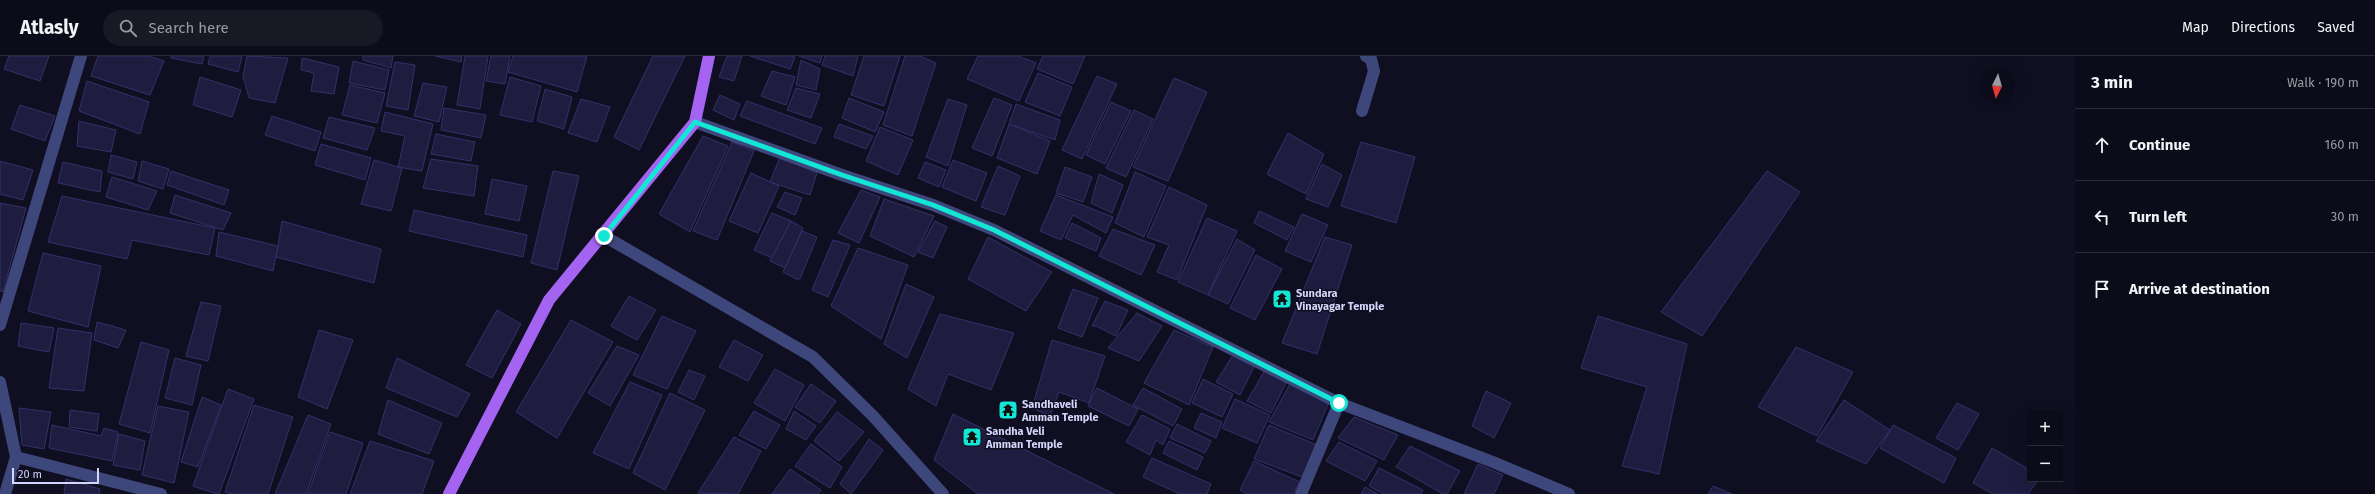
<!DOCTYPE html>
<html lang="en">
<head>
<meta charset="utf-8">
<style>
	body { margin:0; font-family:"Fira Sans",sans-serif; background:#191926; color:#f1f3f6 }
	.controls { position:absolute; right:12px; bottom:12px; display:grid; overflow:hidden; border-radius:0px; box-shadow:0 4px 16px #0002 }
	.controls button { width:36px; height:36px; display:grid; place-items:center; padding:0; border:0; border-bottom:1px solid #2b2b38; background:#0b0b19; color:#f1f3f6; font:20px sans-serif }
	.compass { position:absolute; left:1979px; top:12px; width:36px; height:36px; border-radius:50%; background:#0b0b19; box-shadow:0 4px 16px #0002; rotate:185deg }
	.scale { position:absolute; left:12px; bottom:10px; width:87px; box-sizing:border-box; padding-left:4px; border:2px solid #d3d5fb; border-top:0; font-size:11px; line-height:14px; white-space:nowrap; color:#d3d5fb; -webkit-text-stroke:3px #0f0f21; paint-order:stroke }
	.stop { position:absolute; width:12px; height:12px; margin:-9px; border:3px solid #14e6d6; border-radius:50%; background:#fff }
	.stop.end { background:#14e6d6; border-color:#fff; box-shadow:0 1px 4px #0008 }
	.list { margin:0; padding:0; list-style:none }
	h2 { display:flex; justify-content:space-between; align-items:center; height:52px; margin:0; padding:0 16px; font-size:17px }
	h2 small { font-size:13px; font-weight:400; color:#9a9ba2 }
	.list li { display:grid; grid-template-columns:26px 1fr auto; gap:12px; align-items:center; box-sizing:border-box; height:72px; padding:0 16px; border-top:1px solid #2b2b38 }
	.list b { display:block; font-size:15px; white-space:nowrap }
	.list em { font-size:13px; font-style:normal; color:#9a9ba2 }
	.icon { flex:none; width:22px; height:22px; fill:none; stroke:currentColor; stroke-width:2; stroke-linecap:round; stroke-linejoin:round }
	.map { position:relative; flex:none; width:2075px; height:438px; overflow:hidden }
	header { display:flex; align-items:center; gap:24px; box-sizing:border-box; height:56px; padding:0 20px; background:#0b0b19; border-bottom:1px solid #2b2b38 }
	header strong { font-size:19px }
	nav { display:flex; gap:22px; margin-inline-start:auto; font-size:14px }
	.search { width:280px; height:36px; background:#191926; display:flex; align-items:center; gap:10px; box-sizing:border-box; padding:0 14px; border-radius:22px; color:#9a9ba2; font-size:15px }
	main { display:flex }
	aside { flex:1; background:#0b0b19 }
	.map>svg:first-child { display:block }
</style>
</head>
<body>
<header>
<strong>Atlasly</strong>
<div class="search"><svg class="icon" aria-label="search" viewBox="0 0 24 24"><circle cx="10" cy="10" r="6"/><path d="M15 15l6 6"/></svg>Search here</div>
<nav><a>Map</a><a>Directions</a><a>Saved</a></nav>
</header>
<main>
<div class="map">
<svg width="2075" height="438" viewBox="0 0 2075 438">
	<rect width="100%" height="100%" fill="#0f0f21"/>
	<g fill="#1e1d40" stroke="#32316a">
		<path d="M9 0H49L40 25 4 13Z"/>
		<path d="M98 0H148L164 5 150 39 91 20Z"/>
		<path d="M171 0H204L202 8 171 2Z"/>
		<path d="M210 0H242L238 16 208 8Z"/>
		<path d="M247 0 288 2 275 47 249 42 243 20Z"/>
		<path d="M363 0H393L391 12 363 4Z"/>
		<path d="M435 0H462L461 6Z"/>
		<path d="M465 0H488L480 53 457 49Z"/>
		<path d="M491 0H510L505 28 486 25Z"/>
		<path d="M513 0H587L577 36 508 16Z"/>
		<path d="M653 0H685L639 94 614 81Z"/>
		<path d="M727 0H742L734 25 719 21Z"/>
		<path d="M750 0H791L795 1 790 13Z"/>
		<path d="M799 0H822L820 7Z"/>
		<path d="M825 0H858L853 20 822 9Z"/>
		<path d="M864 0H900L884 50 851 39Z"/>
		<path d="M905 0H920L936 7 912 80 883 69Z"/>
		<path d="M978 0H1018L1036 7 1019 45 967 23Z"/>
		<path d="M1043 0H1085L1073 28 1037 13Z"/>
		<path d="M302 2 339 11 334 38 311 35 314 17 301 14Z"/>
		<path d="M801 4 820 13 816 34 796 29Z"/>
		<path d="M353 5 389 14 385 34 349 27Z"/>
		<path d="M395 6 415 9 408 54 386 50Z"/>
		<path d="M772 15 795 21 786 49 761 40Z"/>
		<path d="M1038 17 1072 31 1060 60 1025 46Z"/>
		<path d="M1097 20 1117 28 1082 103 1062 94Z"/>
		<path d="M200 21 241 34 232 61 193 49Z"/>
		<path d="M510 21 541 30 532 66 500 59Z"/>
		<path d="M1174 22 1207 36 1168 125 1133 111Z"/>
		<path d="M87 25 149 46 140 78 79 55Z"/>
		<path d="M423 27 447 31 439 66 414 60Z"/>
		<path d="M350 29 385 37 377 67 342 59Z"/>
		<path d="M796 32 820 38 811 62 787 54Z"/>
		<path d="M545 33 572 41 564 73 537 65Z"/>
		<path d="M720 39 740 48 734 64 713 54Z"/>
		<path d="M849 42 884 56 875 76 842 62Z"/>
		<path d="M994 42 1012 49 992 100 972 92Z"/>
		<path d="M581 43 610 51 597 86 568 77Z"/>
		<path d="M948 43 967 49 948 110 926 101Z"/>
		<path d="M747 45 822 72 815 88 740 60Z"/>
		<path d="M1111 46 1131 55 1105 108 1086 99Z"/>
		<path d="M1016 48 1060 64 1055 84 1009 68Z"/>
		<path d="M20 49 55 60 45 85 11 73Z"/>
		<path d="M444 52 486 59 481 82 441 74Z"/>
		<path d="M1134 54 1153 63 1126 121 1106 112Z"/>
		<path d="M385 56 433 68 422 115 398 111 405 80 381 75Z"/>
		<path d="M272 60 321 76 315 95 265 79Z"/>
		<path d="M329 61 375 72 367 94 323 82Z"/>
		<path d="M79 65 116 74 111 96 77 90Z"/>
		<path d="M839 68 873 80 866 93 834 81Z"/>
		<path d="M1009 68 1050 85 1037 118 997 102Z"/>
		<path d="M880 71 913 84 898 119 866 105Z"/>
		<path d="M1288 77 1324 98 1306 138 1267 118Z"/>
		<path d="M436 78 475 86 471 105 431 98Z"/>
		<path d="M703 80 728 90 690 176 659 158Z"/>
		<path d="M732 86 754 95 717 184 693 175Z"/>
		<path d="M1361 86 1415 101 1396 167 1341 150Z"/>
		<path d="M321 88 371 102 365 124 315 109Z"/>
		<path d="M111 99 137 106 133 123 108 116Z"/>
		<path d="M780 101 817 117 810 139 770 126Z"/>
		<path d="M431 103 478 110 474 140 423 132Z"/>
		<path d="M374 104 402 112 391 155 361 148Z"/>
		<path d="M953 104 987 117 976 145 942 131Z"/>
		<path d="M0 105 33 114 23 144 0 138Z"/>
		<path d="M142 105 169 113 163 133 138 125Z"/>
		<path d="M63 106 102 115 100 136 58 127Z"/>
		<path d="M925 106 946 114 939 131 918 122Z"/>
		<path d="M1322 108 1342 119 1328 151 1306 143Z"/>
		<path d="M998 110 1020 120 1005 159 981 151Z"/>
		<path d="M1065 111 1092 121 1083 146 1056 137Z"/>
		<path d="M171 115 229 134 224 149 167 129Z"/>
		<path d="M553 115 579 120 557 214 531 207Z"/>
		<path d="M1767 115 1800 136 1702 280 1661 256Z"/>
		<path d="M1135 116 1166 130 1144 181 1115 167Z"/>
		<path d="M751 117 779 130 758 177 729 165Z"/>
		<path d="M1099 118 1123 129 1112 157 1091 147Z"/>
		<path d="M112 121 157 135 148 154 106 141Z"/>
		<path d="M492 123 527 130 519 165 485 158Z"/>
		<path d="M1169 131 1207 149 1177 224 1157 216 1169 189 1147 181Z"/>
		<path d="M861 134 880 141 859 187 838 177Z"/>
		<path d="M785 136 802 142 795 159 777 151Z"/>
		<path d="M175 139 231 157 223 174 170 157Z"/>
		<path d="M1056 139 1113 161 1106 177 1073 159 1061 184 1040 175Z"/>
		<path d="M62 140 215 172 209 199 132 184 127 203 48 186Z"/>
		<path d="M884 143 934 160 914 201 870 180Z"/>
		<path d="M0 147 26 152 3 236 0 235Z"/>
		<path d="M414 154 527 179 523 201 409 175Z"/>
		<path d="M1259 155 1294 171 1287 184 1254 167Z"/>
		<path d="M772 157 791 165 772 202 754 194Z"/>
		<path d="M1302 158 1328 169 1311 206 1285 195Z"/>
		<path d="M1207 162 1237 175 1208 239 1178 226Z"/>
		<path d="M282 165 381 193 374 227 276 201Z"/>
		<path d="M791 165 803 172 785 212 770 205Z"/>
		<path d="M935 165 947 171 933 202 918 196Z"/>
		<path d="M1072 167 1101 182 1096 195 1065 182Z"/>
		<path d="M1113 173 1155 189 1141 219 1099 200Z"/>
		<path d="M802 175 817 181 800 223H796L783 216Z"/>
		<path d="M219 176 278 190 273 215 216 200Z"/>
		<path d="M988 181 1052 216 1026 255 968 223Z"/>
		<path d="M1325 181 1352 189 1317 298 1282 287Z"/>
		<path d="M1237 183 1255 194 1228 248 1208 239Z"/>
		<path d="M833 184 850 189 828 241 812 234Z"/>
		<path d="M858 192 908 209 881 283 831 250Z"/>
		<path d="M43 197 101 210 88 271 28 255Z"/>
		<path d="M1256 199 1282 213 1255 264 1230 252Z"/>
		<path d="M906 228 934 241 907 302 884 288Z"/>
		<path d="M1073 233 1098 242 1082 281 1058 272Z"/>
		<path d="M629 240 656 254 637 284 611 270Z"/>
		<path d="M1105 245 1128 254 1116 280 1096 270H1092Z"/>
		<path d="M201 246 221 250 208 305 186 300Z"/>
		<path d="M497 254 521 268 492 322 466 309Z"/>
		<path d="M1137 257 1162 270 1139 305 1108 292Z"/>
		<path d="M940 258 1014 277 991 334 948 318 936 350 908 333Z"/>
		<path d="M662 260 696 275 667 333 633 319Z"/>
		<path d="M1598 260 1687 288 1659 418 1622 410 1647 331 1581 312Z"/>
		<path d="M571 264 613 286 557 382 516 356Z"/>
		<path d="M97 266 126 274 118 292 94 284Z"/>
		<path d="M21 267 54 272 49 296 18 290Z"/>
		<path d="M58 272 92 277 84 335 49 332Z"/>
		<path d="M319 274 353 284 327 353 298 341Z"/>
		<path d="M1174 274 1213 291 1189 349 1144 327Z"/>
		<path d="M734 284 763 299 748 325 719 311Z"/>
		<path d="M1052 284 1105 300 1089 347 1059 336 1050 360 1032 352Z"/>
		<path d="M141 286 169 294 150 377 119 368Z"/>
		<path d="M617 290 639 299 610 350 588 337Z"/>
		<path d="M1796 291 1853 316 1817 380 1758 351Z"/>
		<path d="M1233 299 1255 309 1240 339 1216 326Z"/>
		<path d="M175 302 201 309 192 349 165 342Z"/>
		<path d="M397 302 470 338 457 361 386 332Z"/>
		<path d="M775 313 804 329 785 365 754 347Z"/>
		<path d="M689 314 705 320 694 344 678 336Z"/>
		<path d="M1265 314 1286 327 1271 357 1247 345Z"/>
		<path d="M1203 323 1233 338 1222 361 1192 347Z"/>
		<path d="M630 326 662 339 629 413 593 397Z"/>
		<path d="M811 328 836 345 820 367 795 351Z"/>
		<path d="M1290 328 1328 348 1313 384 1269 366Z"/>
		<path d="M1097 332 1138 353 1129 370 1088 350Z"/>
		<path d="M1143 332 1182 353 1173 370 1133 349Z"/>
		<path d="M228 333 254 343 219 438H217L193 430Z"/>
		<path d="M1486 335 1511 347 1494 382 1472 370Z"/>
		<path d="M670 337 705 354 665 434 633 417Z"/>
		<path d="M202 341 221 349 198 411 181 406Z"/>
		<path d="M1235 343 1270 359 1257 387 1222 372Z"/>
		<path d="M388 344 442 367 429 398 378 378Z"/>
		<path d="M1844 344 1890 374 1866 408 1816 385Z"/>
		<path d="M1957 347 1979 358 1958 394 1936 382Z"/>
		<path d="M254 349 293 361 268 438H233L225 436Z"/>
		<path d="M158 350 189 356 174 427 142 419Z"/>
		<path d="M19 352 51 356 44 393 22 389Z"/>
		<path d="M70 354 99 358 97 375 69 371Z"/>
		<path d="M754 355 780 369 766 393 739 379Z"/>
		<path d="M794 355 816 370 806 384 786 373Z"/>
		<path d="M837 356 864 376 839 405 814 385Z"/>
		<path d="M1201 357 1222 366 1216 382 1194 372Z"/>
		<path d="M953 358 1114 438H978L934 404Z"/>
		<path d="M308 359 331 368 306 438H275Z"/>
		<path d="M1142 359 1170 373 1163 389 1156 384 1150 399 1126 386Z"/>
		<path d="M1354 361 1398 379 1384 404 1338 382Z"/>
		<path d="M1177 368 1211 385 1205 397 1170 382Z"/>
		<path d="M52 369 101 380 104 372 118 376 112 405 49 392Z"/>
		<path d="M1269 369 1317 389 1302 421 1254 403Z"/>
		<path d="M1893 369 1956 402 1944 427 1880 392Z"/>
		<path d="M330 376 363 387 346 438H308Z"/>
		<path d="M119 378 145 385 140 414 113 409Z"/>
		<path d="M734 381 761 395 738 438 698 437Z"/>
		<path d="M869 383 883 394 851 438 840 428Z"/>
		<path d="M370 385 434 405 422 438H350Z"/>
		<path d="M1169 385 1203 401 1197 414 1163 397Z"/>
		<path d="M1339 386 1377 405 1365 425 1326 405Z"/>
		<path d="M811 388 842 411 830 432 795 410Z"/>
		<path d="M1410 390 1460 415 1447 438H1443L1396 411Z"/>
		<path d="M1992 392 2030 414V423H2039L2028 438H1993L1973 427Z"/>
		<path d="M1152 402 1211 428 1207 438H1180L1143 421Z"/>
		<path d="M1254 405 1300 426 1293 438H1247L1240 434Z"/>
		<path d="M1478 408 1503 419 1494 438H1464Z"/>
		<path d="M1379 412 1423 434 1421 438H1384L1369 430Z"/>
		<path d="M790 413 821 434 818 438H772Z"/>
		<path d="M66 423 100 433 99 438H64Z"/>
		<path d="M1713 430 1732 438H1708Z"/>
		<path d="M1365 431 1378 438H1361Z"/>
	</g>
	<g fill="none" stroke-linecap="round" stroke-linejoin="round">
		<g stroke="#3e477c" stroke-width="12">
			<path d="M1362 55 1374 15 1371 3 1366 0"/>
			<path d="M695 66 842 119 933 149 994 174 1339 347 1493 406 1569 438"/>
			<path d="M604 180 813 301 873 360 943 438"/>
			<path d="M0 269 81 0"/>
			<path d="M0 326 16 401 161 438"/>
			<path d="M5 438 16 401"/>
			<path d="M1301 438 1339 347"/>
		</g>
		<path stroke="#a464f1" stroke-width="12" d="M449 438 549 244 695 66 709 0"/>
	</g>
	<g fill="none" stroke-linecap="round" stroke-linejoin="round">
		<path stroke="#14e6d6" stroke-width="5" d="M604 180 695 66 842 119 933 149 994 174 1339 347"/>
	</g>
	<defs>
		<symbol id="temple-square" viewBox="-11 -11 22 22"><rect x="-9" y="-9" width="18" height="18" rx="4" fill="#14e6d6" stroke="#0f0f21"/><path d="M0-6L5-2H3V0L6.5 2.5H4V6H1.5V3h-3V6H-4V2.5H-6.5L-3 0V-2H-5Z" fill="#111"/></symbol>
	</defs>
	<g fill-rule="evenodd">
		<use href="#temple-square" x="1271" y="232" width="22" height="22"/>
		<use href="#temple-square" x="997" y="343" width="22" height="22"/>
		<use href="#temple-square" x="961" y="370" width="22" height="22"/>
	</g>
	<g text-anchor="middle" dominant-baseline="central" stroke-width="3" stroke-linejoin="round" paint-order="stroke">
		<g font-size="11" font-weight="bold" fill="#d3d5fb" stroke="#0f0f21" text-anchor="start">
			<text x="1296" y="237">Sundara<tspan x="1296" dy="13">Vinayagar Temple</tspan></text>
			<text x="1022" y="348">Sandhaveli<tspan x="1022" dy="13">Amman Temple</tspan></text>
			<text x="986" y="375">Sandha Veli<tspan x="986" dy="13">Amman Temple</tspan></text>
		</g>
	</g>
</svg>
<div class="controls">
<button>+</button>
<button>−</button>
</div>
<svg class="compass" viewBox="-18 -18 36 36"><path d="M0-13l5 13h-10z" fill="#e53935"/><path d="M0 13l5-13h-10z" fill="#9a9ba2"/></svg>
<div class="scale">20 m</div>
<div class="stop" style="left:1339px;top:347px"></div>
<div class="stop end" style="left:604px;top:180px"></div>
</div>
<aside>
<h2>3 min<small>Walk · 190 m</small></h2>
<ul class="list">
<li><svg class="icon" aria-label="ahead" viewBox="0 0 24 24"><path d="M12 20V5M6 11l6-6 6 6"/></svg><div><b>Continue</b></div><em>160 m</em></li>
<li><svg class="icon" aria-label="left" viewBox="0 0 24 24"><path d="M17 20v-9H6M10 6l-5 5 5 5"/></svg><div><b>Turn left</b></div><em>30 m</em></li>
<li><svg class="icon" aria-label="arrive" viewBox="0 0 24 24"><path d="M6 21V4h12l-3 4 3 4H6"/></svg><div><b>Arrive at destination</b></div></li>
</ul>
</aside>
</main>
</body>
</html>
